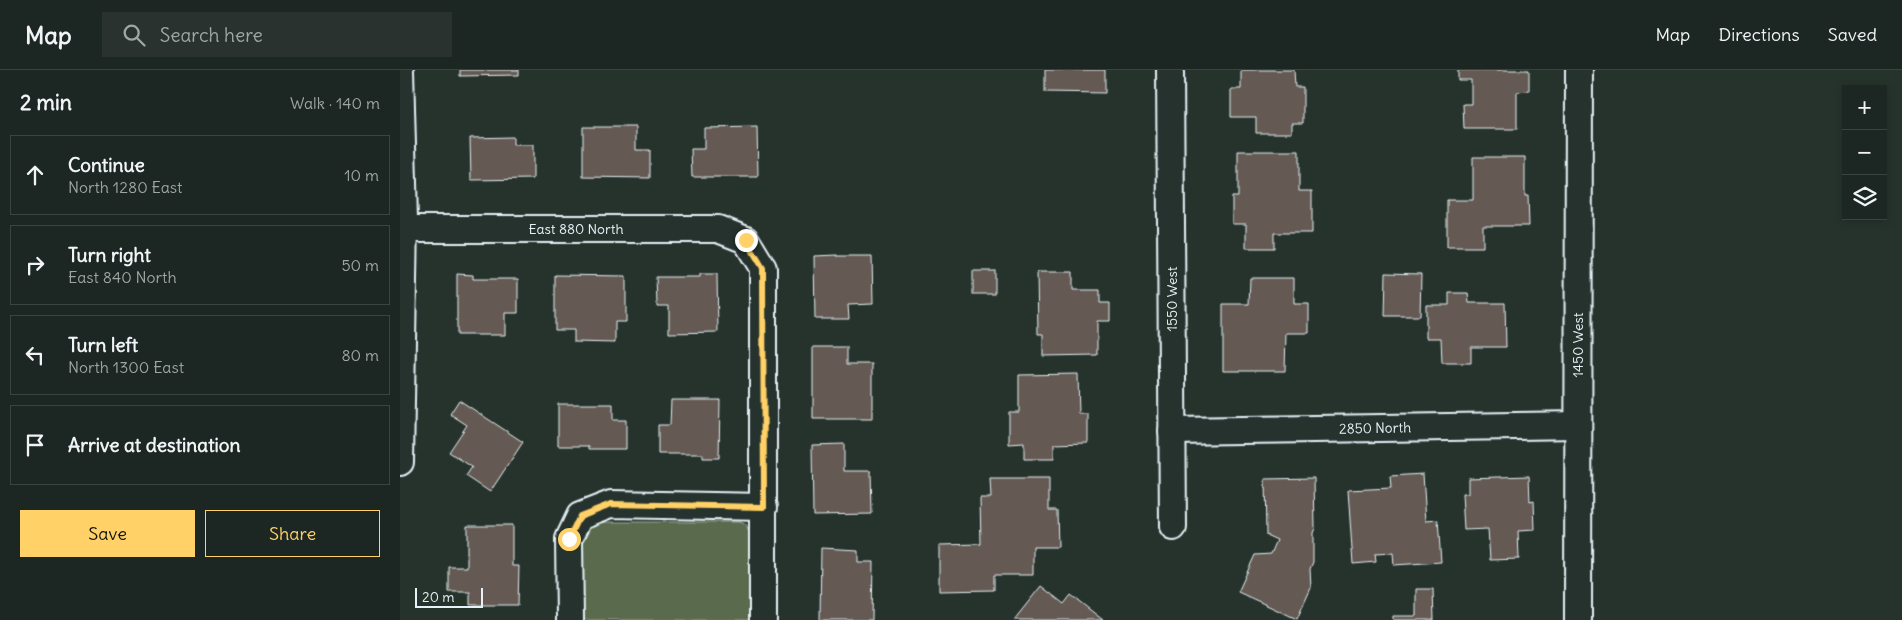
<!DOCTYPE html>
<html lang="en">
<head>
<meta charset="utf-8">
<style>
	body { margin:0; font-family:Delius,sans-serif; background:#29322f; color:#f1f3f6 }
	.controls { position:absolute; right:15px; top:15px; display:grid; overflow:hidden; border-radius:0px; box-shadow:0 2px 8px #0003 }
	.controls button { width:45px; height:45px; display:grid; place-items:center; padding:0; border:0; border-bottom:1px solid #3a4340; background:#1c2622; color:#f1f3f6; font:25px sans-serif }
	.scale { position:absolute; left:15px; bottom:12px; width:68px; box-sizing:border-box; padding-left:5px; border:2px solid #e8f1f8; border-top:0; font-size:14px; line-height:18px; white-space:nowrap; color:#e8f1f8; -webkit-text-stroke:4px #26332d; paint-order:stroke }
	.stop { position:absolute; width:15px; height:15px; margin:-11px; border:4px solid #ffd166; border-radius:50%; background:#fff }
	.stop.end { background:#ffd166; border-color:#fff; box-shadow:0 1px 5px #0008 }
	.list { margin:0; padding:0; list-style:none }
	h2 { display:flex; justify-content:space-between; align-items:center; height:65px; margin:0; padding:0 20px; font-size:21px }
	h2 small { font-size:16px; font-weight:400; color:#a0a5a5 }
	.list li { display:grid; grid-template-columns:32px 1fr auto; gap:15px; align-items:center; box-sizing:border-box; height:80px; margin:0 10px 10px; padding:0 10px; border:1px solid #3a4340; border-radius:0px }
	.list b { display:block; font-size:19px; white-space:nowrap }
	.list p { margin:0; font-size:16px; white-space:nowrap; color:#a0a5a5 }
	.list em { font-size:16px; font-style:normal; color:#a0a5a5 }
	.actions { display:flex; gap:10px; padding:15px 20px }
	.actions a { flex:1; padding:11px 0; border:1px solid #ffd166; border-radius:0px; text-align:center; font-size:18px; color:#ffd166 }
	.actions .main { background:#ffd166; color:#111 }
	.icon { flex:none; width:28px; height:28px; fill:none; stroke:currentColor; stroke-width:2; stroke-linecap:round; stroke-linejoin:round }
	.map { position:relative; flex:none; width:1502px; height:550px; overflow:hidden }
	header { display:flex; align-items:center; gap:30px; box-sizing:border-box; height:70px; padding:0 25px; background:#1c2622; border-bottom:1px solid #3a4340 }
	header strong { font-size:24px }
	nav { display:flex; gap:28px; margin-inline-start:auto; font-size:18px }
	.search { width:350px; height:45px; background:#29322f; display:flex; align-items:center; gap:12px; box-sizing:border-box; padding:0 18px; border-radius:0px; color:#a0a5a5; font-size:19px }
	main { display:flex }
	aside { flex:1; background:#1c2622 }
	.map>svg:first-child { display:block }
</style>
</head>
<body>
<header>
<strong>Map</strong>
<div class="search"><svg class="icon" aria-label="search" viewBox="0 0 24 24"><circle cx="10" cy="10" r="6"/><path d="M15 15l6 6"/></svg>Search here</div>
<nav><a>Map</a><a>Directions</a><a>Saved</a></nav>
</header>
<main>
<aside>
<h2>2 min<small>Walk · 140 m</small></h2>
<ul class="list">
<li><svg class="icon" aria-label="ahead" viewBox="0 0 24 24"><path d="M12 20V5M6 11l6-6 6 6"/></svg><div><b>Continue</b><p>North 1280 East</p></div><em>10 m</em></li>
<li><svg class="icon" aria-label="right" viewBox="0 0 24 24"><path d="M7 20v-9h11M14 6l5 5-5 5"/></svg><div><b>Turn right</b><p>East 840 North</p></div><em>50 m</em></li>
<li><svg class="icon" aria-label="left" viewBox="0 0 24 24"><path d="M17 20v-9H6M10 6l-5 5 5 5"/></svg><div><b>Turn left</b><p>North 1300 East</p></div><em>80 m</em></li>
<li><svg class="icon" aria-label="arrive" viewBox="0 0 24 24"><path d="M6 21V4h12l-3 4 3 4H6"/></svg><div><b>Arrive at destination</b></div></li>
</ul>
<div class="actions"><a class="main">Save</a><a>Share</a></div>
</aside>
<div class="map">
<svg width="1502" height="550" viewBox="0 0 1502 550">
	<rect width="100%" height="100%" fill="#26332d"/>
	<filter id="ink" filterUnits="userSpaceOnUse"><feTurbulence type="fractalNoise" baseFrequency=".02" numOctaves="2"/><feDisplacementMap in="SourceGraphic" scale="10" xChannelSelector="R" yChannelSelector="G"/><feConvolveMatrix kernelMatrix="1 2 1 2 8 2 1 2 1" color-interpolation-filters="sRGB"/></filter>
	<g filter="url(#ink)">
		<path fill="#5a6b4d" stroke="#a1aea2" d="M195 452H339L346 455 349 463V550H182V468L186 458Z"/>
		<g fill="#655a52" stroke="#e8f1f8">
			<path d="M60 0H119V5L60 6Z"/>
			<path d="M645 0H705V23L645 22Z"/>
			<path d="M841 0H894L895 17H903V53H892V63H856V47H831V19H841Z"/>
			<path d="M1058 0H1129V21L1117 22V59H1064L1063 34H1071V10H1058Z"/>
			<path d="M183 57H236V80H250V108L183 107Z"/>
			<path d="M357 57 358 107H292L291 79H304V58Z"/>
			<path d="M113 67V75H133V109L71 110 70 68Z"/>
			<path d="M838 81H899V121H912V163H874V178H846V154H832V127H838Z"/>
			<path d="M1073 87H1125V126H1128L1129 156H1083V177H1047V130H1073Z"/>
			<path d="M437 185V186H472L473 234 448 235 449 249H415L414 186Z"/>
			<rect x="573" y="201" width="22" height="23"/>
			<path d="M637 202H673V220H700V233H710V251H697V285L643 286V264H638Z"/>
			<path d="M986 203 1021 204 1020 246H985Z"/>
			<path d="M57 204 73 205V209H118V243H105V265H57Z"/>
			<path d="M300 204H317L318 262 269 263V236H257L256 207H300Z"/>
			<path d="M155 205 226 206V252H215V273L174 272V260H155Z"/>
			<path d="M850 208H894V234H909V263H886L885 301H823V234H849Z"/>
			<path d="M1049 223H1068L1069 233H1105L1106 277H1071V293H1042L1041 268H1026V235H1049Z"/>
			<path d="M413 277H447V294H472V349H413Z"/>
			<path d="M678 304 679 344H688V373L654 374V389H624V373L609 374V342H619V305Z"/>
			<path d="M59 330 123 372 90 422 66 406 72 397 49 382 67 355 50 344Z"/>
			<path d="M271 330H320L319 388H303V384H258V355H270Z"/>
			<path d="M158 334H213V350H226V379H189V376H158Z"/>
			<path d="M444 374V401H471L472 444 413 445 412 375Z"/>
			<path d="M1023 404 1026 451 1038 450 1041 492 994 495 993 483 975 484 976 492 953 494 948 420 991 418 990 406Z"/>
			<path d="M1129 406 1130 432 1134 431 1135 460 1118 461 1119 489 1090 490 1088 459 1064 460 1062 424H1068V408Z"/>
			<path d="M914 408 915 458 913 463V492L910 499 911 518 897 549 838 522 855 485 871 484 877 470 866 465 865 409Z"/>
			<path d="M590 409H649V440H657L658 477H633V505H594V520L539 521V475L581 474 580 428H591Z"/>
			<path d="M67 455H112V496H119L118 535H70V522H49V497H67Z"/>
			<path d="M421 478 458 480V492H473L472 550H420Z"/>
			<path d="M641 516 664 534 671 525 703 550H614Z"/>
			<path d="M1016 519H1033L1034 550H993V546H1016Z"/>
		</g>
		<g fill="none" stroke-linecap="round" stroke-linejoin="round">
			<defs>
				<g id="street">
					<path d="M770 0 773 457"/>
					<path d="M4 159H318L346 170 363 198V550"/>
					<path d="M772 361 1178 355"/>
					<path d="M0 392 4 150 0 0"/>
					<path d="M170 550 169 469 180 446 211 434 364 437"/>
					<path d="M1178 550 1179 0"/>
				</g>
			</defs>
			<use href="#street" stroke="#e8f1f8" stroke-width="30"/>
			<use href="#street" stroke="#26332d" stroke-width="26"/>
		</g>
	</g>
	<g fill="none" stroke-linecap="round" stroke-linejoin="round" filter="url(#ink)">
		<path stroke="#ffd166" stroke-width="6" d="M169 469 180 446 211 434 364 437 363 198 346 170"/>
	</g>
	<g text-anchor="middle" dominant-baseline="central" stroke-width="4.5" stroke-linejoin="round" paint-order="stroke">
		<g font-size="14" fill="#e8f1f8" stroke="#26332d">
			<text x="176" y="159">East 880 North</text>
			<text transform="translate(772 229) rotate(-90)">1550 West</text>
			<text transform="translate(1178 275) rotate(-90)">1450 West</text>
			<text transform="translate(975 358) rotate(-1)">2850 North</text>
		</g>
	</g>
</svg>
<div class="controls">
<button>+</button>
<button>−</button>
<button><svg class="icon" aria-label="layers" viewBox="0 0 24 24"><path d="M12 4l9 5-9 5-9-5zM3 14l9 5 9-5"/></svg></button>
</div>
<div class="scale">20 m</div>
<div class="stop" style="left:169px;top:469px"></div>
<div class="stop end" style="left:346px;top:170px"></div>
</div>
</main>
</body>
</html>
